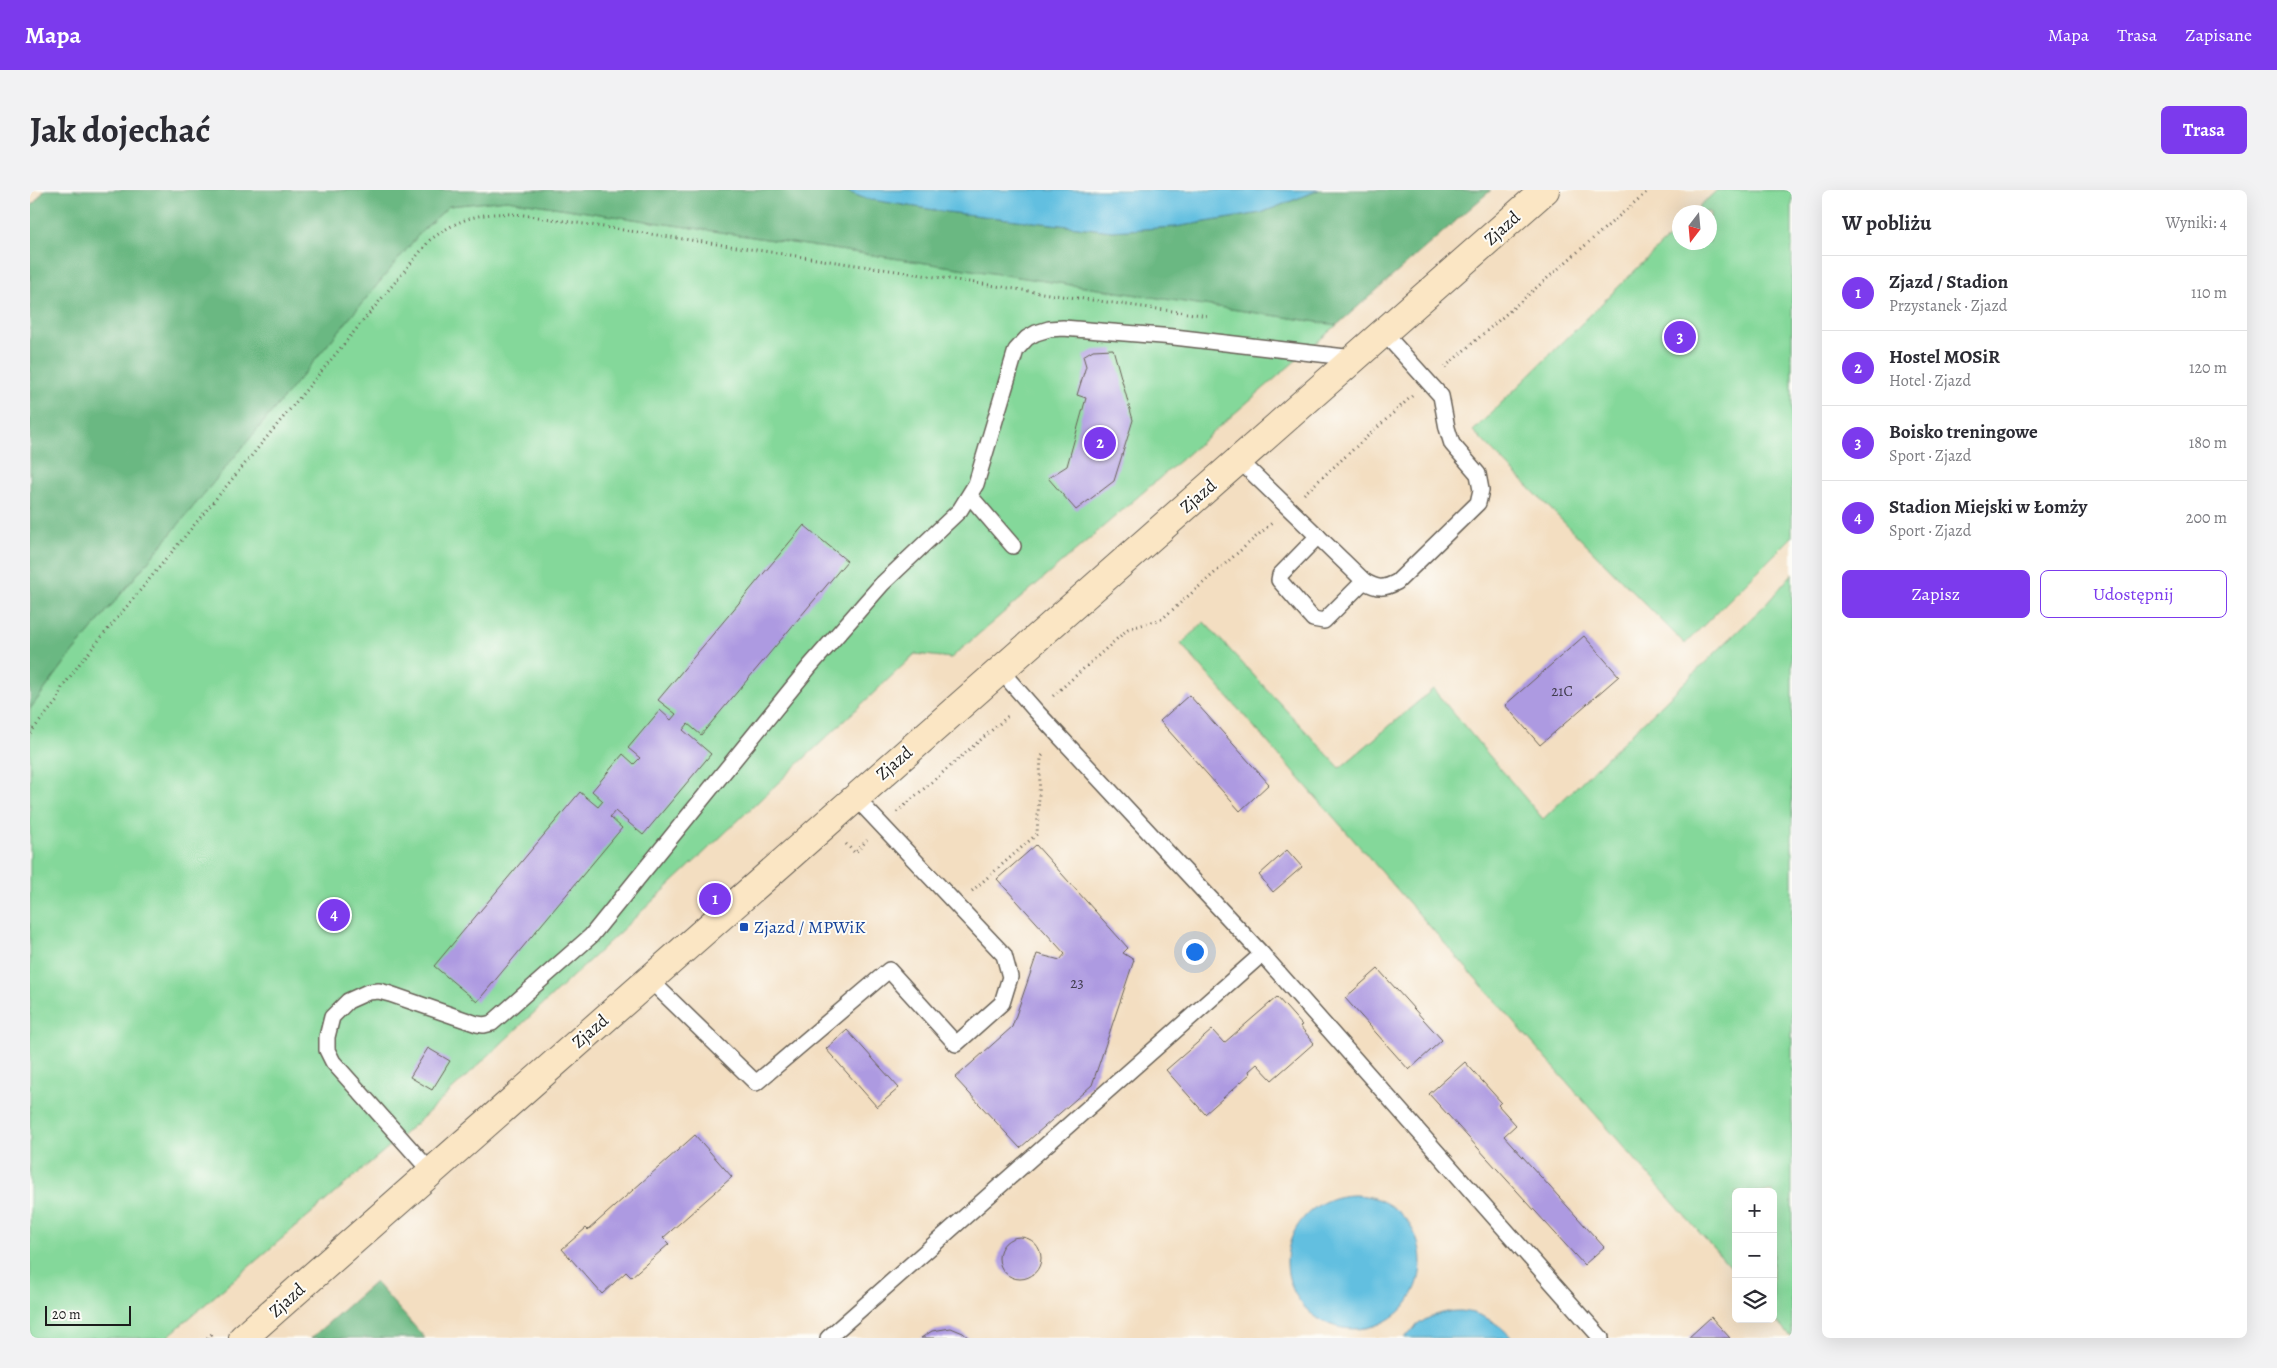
<!DOCTYPE html>
<html lang="pl">
<head>
<meta charset="utf-8">
<style>
	body { margin:0; font-family:Alegreya,serif; background:#f2f2f3; color:#2b2b33 }
	.controls { position:absolute; right:15px; bottom:15px; display:grid; overflow:hidden; border-radius:8px; box-shadow:0 5px 20px #0002 }
	.controls button { width:45px; height:45px; display:grid; place-items:center; padding:0; border:0; border-bottom:1px solid #e1e1e2; background:#fff; color:#2b2b33; font:25px sans-serif }
	.compass { position:absolute; left:1642px; top:15px; width:45px; height:45px; border-radius:50%; background:#fff; box-shadow:0 5px 20px #0002; rotate:196deg }
	.scale { position:absolute; left:15px; bottom:12px; width:86px; box-sizing:border-box; padding-left:5px; border:2px solid #1c1c1c; border-top:0; font-size:14px; line-height:18px; white-space:nowrap; color:#1c1c1c; -webkit-text-stroke:4px #fdfcf7; paint-order:stroke }
	.you { position:absolute; left:1164px; top:761px; width:18px; height:18px; margin:-12px; border:4px solid #fff; border-radius:50%; background:#1a73e8; box-shadow:0 0 0 8px #1a73e833 }
	.badge { display:grid; place-items:center; width:32px; height:32px; border-radius:50%; background:#7c3aed; color:#fff; font-size:16px; font-weight:700 }
	.pin { position:absolute; translate:-50% -50%; border:2px solid #fff; box-shadow:0 1px 5px #0006 }
	.list { margin:0; padding:0; list-style:none }
	h2 { display:flex; justify-content:space-between; align-items:center; height:65px; margin:0; padding:0 20px; font-size:21px }
	h2 small { font-size:16px; font-weight:400; color:#7c7c81 }
	.list li { display:grid; grid-template-columns:32px 1fr auto; gap:15px; align-items:center; box-sizing:border-box; height:75px; padding:0 20px; border-top:1px solid #e1e1e2 }
	.list b { display:block; font-size:19px; white-space:nowrap }
	.list p { margin:0; font-size:16px; white-space:nowrap; color:#7c7c81 }
	.list em { font-size:16px; font-style:normal; color:#7c7c81 }
	.actions { display:flex; gap:10px; padding:15px 20px }
	.actions a { flex:1; padding:11px 0; border:1px solid #7c3aed; border-radius:8px; text-align:center; font-size:18px; color:#7c3aed }
	.actions .main { background:#7c3aed; color:#fff }
	.icon { flex:none; width:28px; height:28px; fill:none; stroke:currentColor; stroke-width:2; stroke-linecap:round; stroke-linejoin:round }
	.map { position:relative; flex:none; width:1762px; height:1148px; overflow:hidden; border-radius:8px }
	header { display:flex; align-items:center; gap:30px; box-sizing:border-box; height:70px; padding:0 25px; background:#7c3aed; color:#fff }
	header strong { font-size:24px }
	nav { display:flex; gap:28px; margin-inline-start:auto; font-size:18px }
	.intro { display:flex; align-items:center; justify-content:space-between; box-sizing:border-box; height:120px; padding:0 30px }
	h1 { margin:0; font-size:35px }
	.button { padding:12px 22px; border-radius:8px; background:#7c3aed; color:#fff; font-size:18px; font-weight:700 }
	main { display:flex; gap:30px; padding:0 30px }
	aside { flex:1; background:#fff; border-radius:8px; box-shadow:0 5px 20px #0002 }
	.map>svg:first-child { display:block }
</style>
</head>
<body>
<header>
<strong>Mapa</strong>
<nav><a>Mapa</a><a>Trasa</a><a>Zapisane</a></nav>
</header>
<div class="intro"><h1>Jak dojechać</h1><a class="button">Trasa</a></div>
<main>
<div class="map">
<svg width="1762" height="1148" viewBox="0 0 1762 1148">
	<rect width="100%" height="100%" fill="#fdfcf7"/>
	<filter id="ink" filterUnits="userSpaceOnUse"><feTurbulence type="fractalNoise" baseFrequency=".02" numOctaves="2"/><feDisplacementMap in="SourceGraphic" scale="10" xChannelSelector="R" yChannelSelector="G"/><feConvolveMatrix kernelMatrix="1 2 1 2 8 2 1 2 1" color-interpolation-filters="sRGB"/></filter>
	<filter id="wash" filterUnits="userSpaceOnUse"><feTurbulence type="fractalNoise" baseFrequency=".0096" numOctaves="4" result="noise"/><feDisplacementMap in="SourceGraphic" scale="20" xChannelSelector="R" yChannelSelector="G"/><feGaussianBlur stdDeviation="1.12" result="paint"/><feColorMatrix in="noise" values="0 0 0 0 0 0 0 0 0 0 0 0 0 0 0 0 0 1.4 0 .05"/><feComposite in="paint" operator="in"/></filter>
	<g filter="url(#wash)">
		<rect width="100%" height="100%" fill="#f3dec1"/>
		<g fill="#84d89a" stroke="#507a5b">
			<path d="M1687 0H1762V347L1655 454 1443 241 1649 37 1650 52H1680V22H1664Z"/>
			<path d="M477 10 1307 135 921 468 885 464 390 930 136 1148H0V519L42 463 391 42 419 16Z"/>
			<path d="M1762 384V1148L1743 1127V1002H1706V1084L1151 454 1174 432 1310 578 1403 499 1513 629 1737 413Z"/>
		</g>
		<g fill="#6bb882" stroke="#446a4f">
			<path d="M15 0H813L836 9 917 22 1082 41 1145 37 1231 23 1289 0H1461L1307 135 477 10 419 16 391 42 42 463 0 519V18Z"/>
			<path d="M345 1092 395 1148H281Z"/>
		</g>
		<g fill="#62bfe0" stroke="#3f6e7e">
			<path d="M813 0H1289L1231 23 1145 37 1082 41 917 22 836 9Z"/>
			<circle cx="1324" cy="1072" r="67"/>
			<path d="M1430 1121C1450 1122 1469 1133 1482 1148H1375C1388 1130 1408 1121 1430 1121Z"/>
		</g>
		<g id="blocks">
			<g fill="#ad9ae1">
				<path d="M1083 159 1103 230 1084 291 1046 320 1018 288 1037 276 1056 208 1047 205 1056 176 1053 166 1063 160Z"/>
				<path d="M774 335 817 371 671 545 658 534 653 540 681 564 613 645 585 621 580 627 592 638 447 812 404 776 550 602 568 617 573 611 562 601 593 564 604 574 610 568 598 558 630 520 641 530 646 524 628 510Z"/>
				<path d="M1554 446 1589 486 1510 555 1475 515Z"/>
				<path d="M1159 505 1239 594 1210 621 1130 531Z"/>
				<path d="M1006 655 1098 758 1093 763 1104 770 1062 895 990 958 925 888 982 837 1007 764 1030 770 1035 764 967 689Z"/>
				<path d="M1257 660 1272 677 1243 702 1229 685Z"/>
				<path d="M1348 779 1412 850 1379 880 1315 808Z"/>
				<path d="M1247 807 1272 835 1270 836 1284 853 1242 890 1227 874 1219 881 1220 884 1175 924 1136 880 1182 840 1194 853Z"/>
				<path d="M817 840 869 898 847 917 796 859Z"/>
				<path d="M398 858 420 871 402 900 380 887Z"/>
				<path d="M1435 872 1471 912 1468 915 1486 935 1474 946 1574 1057 1554 1075 1399 904Z"/>
				<path d="M665 945 702 987 633 1048 639 1054 601 1087 596 1082 572 1104 532 1059 556 1038 558 1040Z"/>
				<circle cx="990" cy="1068" r="21"/>
				<path d="M1681 1127 1700 1148H1658Z"/>
				<path d="M921 1138 933 1143 939 1148H891L902 1141Z"/>
			</g>
		</g>
	</g>
	<g filter="url(#ink)">
		<use href="#blocks" fill-opacity="0" stroke="#676056" stroke-width="1"/>
		<g fill="none" stroke-linecap="round" stroke-linejoin="round">
			<defs>
				<g id="lane">
					<path d="M1209 270 1334 391C1347 399 1354 399 1367 392L1448 313 1451 300 1448 284 1422 254 1417 238 1411 206 1354 143"/>
					<path d="M940 306 983 356"/>
					<path d="M1288 346 1250 385 1249 390 1283 429 1294 431 1334 391"/>
					<path d="M970 480 1006 521 1232 764 1571 1148"/>
					<path d="M619 789 726 893 859 780 926 854 972 813 980 787 974 765 825 607"/>
					<path d="M401 982 303 872 297 860V847L302 827 318 811 338 802 349 801 360 804 447 834 454 835 462 833 561 746 780 476 852 394 930 320 946 294 986 160 997 148 1006 143 1019 139 1033 138 1144 147 1324 168"/>
					<path d="M798 1148 1232 764"/>
				</g>
				<path id="secondary" d="M213 1148 1515 0"/>
			</defs>
			<use href="#lane" stroke="#676056" stroke-width="18"/>
			<use href="#secondary" stroke="#676056" stroke-width="30"/>
			<g stroke="#676056" stroke-width="3" stroke-dasharray="1 4" stroke-linecap="butt">
				<path d="M1415 177 1619 0"/>
				<path d="M1274 304 1382 206"/>
				<path d="M1023 506 1098 439 1132 429 1243 332"/>
				<path d="M0 543 27 511 32 498 50 473 400 50C432 26 455 21 494 25L1032 106 1179 126"/>
				<path d="M867 622 977 527 980 526"/>
				<path d="M816 654 825 663 837 650"/>
				<path d="M942 701 1007 644 1011 567 1015 563"/>
				<path d="M177 1148 184 1142"/>
			</g>
			<use href="#lane" stroke="#fff" stroke-width="15"/>
			<use href="#secondary" stroke="#fbe6c4" stroke-width="28"/>
		</g>
	</g>
	<rect fill="#1a4fb4" stroke="#fdfcf7" stroke-width="2" x="709" y="732" width="10" height="10" rx="2.5"/>
	<g text-anchor="middle" dominant-baseline="central" stroke-width="4" stroke-linejoin="round" paint-order="stroke">
		<g font-size="15" fill="#403c4d">
			<text x="1532" y="501">21C</text>
			<text x="1047" y="793">23</text>
		</g>
		<g font-size="18" fill="#1c1c1c" stroke="#fdfcf7">
			<text transform="translate(1472 38) rotate(-42)">Zjazd</text>
			<text transform="translate(1168 306) rotate(-41)">Zjazd</text>
			<text transform="translate(864 573) rotate(-41)">Zjazd</text>
			<text transform="translate(560 841) rotate(-41)">Zjazd</text>
			<text transform="translate(257 1110) rotate(-42)">Zjazd</text>
		</g>
		<g font-size="18" fill="#164399" stroke="#fdfcf7" text-anchor="start">
			<text x="724" y="737">Zjazd / MPWiK</text>
		</g>
	</g>
</svg>
<div class="controls">
<button>+</button>
<button>−</button>
<button><svg class="icon" aria-label="layers" viewBox="0 0 24 24"><path d="M12 4l9 5-9 5-9-5zM3 14l9 5 9-5"/></svg></button>
</div>
<svg class="compass" viewBox="-18 -18 36 36"><path d="M0-13l5 13h-10z" fill="#e53935"/><path d="M0 13l5-13h-10z" fill="#7c7c81"/></svg>
<div class="scale">20 m</div>
<div class="you"></div>
<div class="pin badge" style="left:685px;top:709px">1</div>
<div class="pin badge" style="left:1070px;top:253px">2</div>
<div class="pin badge" style="left:1650px;top:147px">3</div>
<div class="pin badge" style="left:304px;top:725px">4</div>
</div>
<aside>
<h2>W pobliżu<small>Wyniki: 4</small></h2>
<ul class="list">
<li><span class="badge">1</span><div><b>Zjazd / Stadion</b><p>Przystanek · Zjazd</p></div><em>110 m</em></li>
<li><span class="badge">2</span><div><b>Hostel MOSiR</b><p>Hotel · Zjazd</p></div><em>120 m</em></li>
<li><span class="badge">3</span><div><b>Boisko treningowe</b><p>Sport · Zjazd</p></div><em>180 m</em></li>
<li><span class="badge">4</span><div><b>Stadion Miejski w Łomży</b><p>Sport · Zjazd</p></div><em>200 m</em></li>
</ul>
<div class="actions"><a class="main">Zapisz</a><a>Udostępnij</a></div>
</aside>
</main>
</body>
</html>
